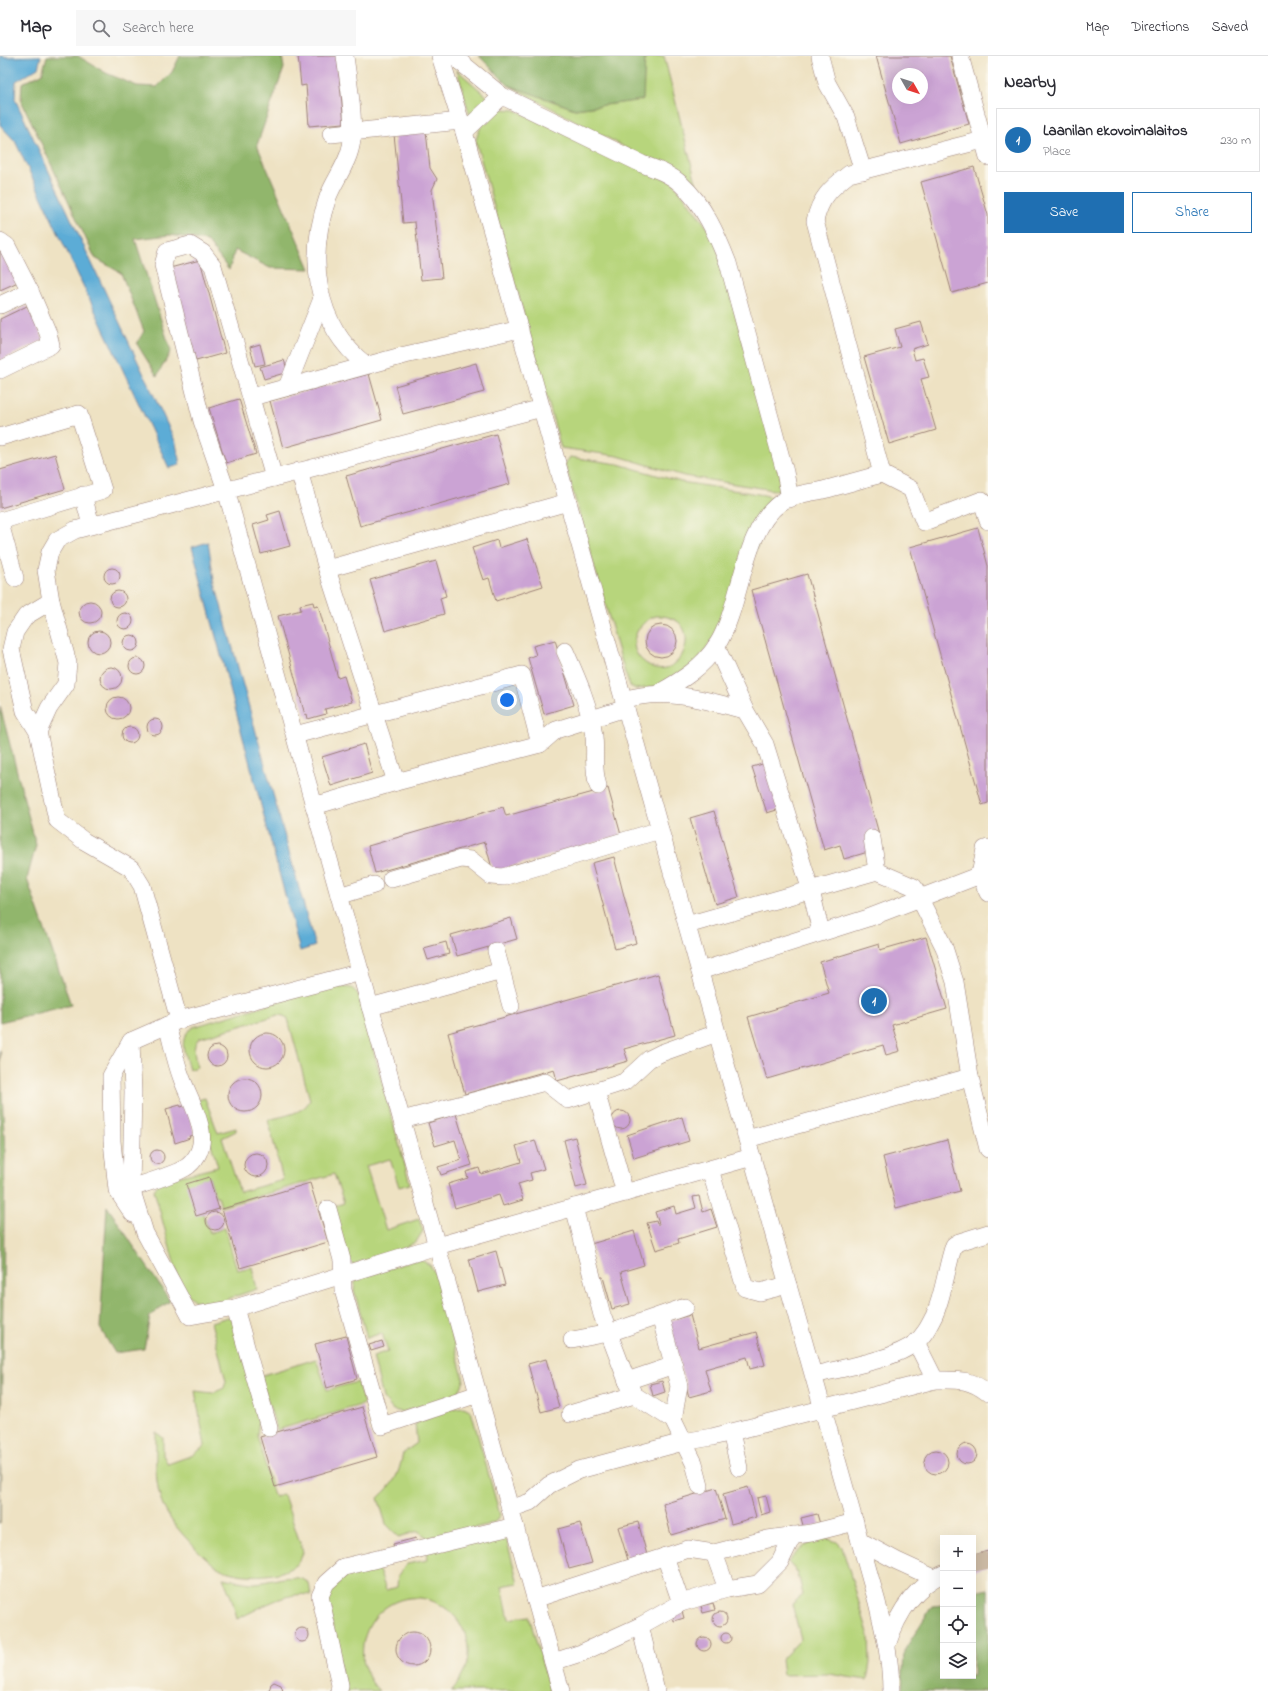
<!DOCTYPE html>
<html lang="en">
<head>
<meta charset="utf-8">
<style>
	body { margin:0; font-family:"Indie Flower",sans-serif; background:#f7f7f7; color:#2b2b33 }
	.controls { position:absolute; right:12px; bottom:12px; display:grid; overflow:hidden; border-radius:0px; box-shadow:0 4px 16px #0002 }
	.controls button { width:36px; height:36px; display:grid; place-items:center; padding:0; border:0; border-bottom:1px solid #e1e1e2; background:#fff; color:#2b2b33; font:20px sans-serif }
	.compass { position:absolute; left:892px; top:12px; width:36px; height:36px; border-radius:50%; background:#fff; box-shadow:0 4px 16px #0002; rotate:129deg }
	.you { position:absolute; left:507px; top:644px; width:14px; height:14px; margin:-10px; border:3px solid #fff; border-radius:50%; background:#1a73e8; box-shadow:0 0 0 6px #1a73e833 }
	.badge { display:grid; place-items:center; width:26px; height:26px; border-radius:50%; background:#1f6fb2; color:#fff; font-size:13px; font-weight:700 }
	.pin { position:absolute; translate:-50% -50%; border:2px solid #fff; box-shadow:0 1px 4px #0006 }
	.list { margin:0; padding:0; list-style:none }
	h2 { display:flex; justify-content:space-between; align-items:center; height:52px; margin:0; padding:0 16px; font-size:17px }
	h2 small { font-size:13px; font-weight:400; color:#7c7c81 }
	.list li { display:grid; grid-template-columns:26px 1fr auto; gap:12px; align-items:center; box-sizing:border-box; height:64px; margin:0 8px 8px; padding:0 8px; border:1px solid #e1e1e2; border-radius:0px }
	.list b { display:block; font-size:15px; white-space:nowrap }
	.list p { margin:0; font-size:13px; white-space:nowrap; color:#7c7c81 }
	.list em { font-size:13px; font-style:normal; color:#7c7c81 }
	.actions { display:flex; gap:8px; padding:12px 16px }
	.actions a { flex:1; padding:9px 0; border:1px solid #1f6fb2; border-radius:0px; text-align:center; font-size:14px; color:#1f6fb2 }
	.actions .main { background:#1f6fb2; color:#fff }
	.icon { flex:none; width:22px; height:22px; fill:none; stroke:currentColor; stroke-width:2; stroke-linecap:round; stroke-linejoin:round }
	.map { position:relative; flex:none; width:988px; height:1635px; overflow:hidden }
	header { display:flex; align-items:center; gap:24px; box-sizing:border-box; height:56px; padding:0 20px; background:#fff; border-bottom:1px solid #e1e1e2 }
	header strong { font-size:19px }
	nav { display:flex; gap:22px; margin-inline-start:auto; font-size:14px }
	.search { width:280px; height:36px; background:#f7f7f7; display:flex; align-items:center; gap:10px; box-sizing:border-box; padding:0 14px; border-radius:0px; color:#7c7c81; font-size:15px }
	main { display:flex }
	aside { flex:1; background:#fff }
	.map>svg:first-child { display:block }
</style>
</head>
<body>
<header>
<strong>Map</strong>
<div class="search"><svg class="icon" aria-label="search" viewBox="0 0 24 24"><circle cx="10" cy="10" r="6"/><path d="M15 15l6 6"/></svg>Search here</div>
<nav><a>Map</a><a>Directions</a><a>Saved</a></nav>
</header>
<main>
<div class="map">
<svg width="988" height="1635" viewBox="0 0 988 1635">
	<rect width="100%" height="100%" fill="#fbf7ec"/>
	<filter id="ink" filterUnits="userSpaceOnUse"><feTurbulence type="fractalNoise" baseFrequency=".025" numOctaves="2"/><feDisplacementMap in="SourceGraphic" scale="8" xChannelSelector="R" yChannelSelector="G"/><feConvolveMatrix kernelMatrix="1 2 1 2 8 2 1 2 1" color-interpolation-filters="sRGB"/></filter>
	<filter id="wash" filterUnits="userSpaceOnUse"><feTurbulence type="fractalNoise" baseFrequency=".012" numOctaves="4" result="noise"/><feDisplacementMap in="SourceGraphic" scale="16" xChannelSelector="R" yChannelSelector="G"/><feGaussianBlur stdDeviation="0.9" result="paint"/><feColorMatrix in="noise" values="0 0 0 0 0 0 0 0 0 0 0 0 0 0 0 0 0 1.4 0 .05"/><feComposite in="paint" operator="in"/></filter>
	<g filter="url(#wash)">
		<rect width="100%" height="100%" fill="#eee2c3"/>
		<g fill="#b7d57c" stroke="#807a54" fill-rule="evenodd">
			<path d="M645 0H664L700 142 632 95 508 29 575 53 642 44Z"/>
			<path d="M457 14 490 43 470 60Z"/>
			<path d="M503 53 515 54 673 126 714 180 780 417V435L684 420 618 400 561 392 476 86C477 72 490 57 503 53Z"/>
			<path d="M570 401 618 408 681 426 764 439 778 443 723 567 697 606 661 630 636 633 630 630 625 617 565 408ZM656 560C711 558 681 637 643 605 625 590 637 566 656 560Z"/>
			<path d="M330 930 352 932 358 938 410 1128 399 1131 390 1103 366 1110 386 1174 419 1163 423 1175 416 1186 399 1194 348 1210 331 1151 344 1147 334 1118 221 1151 218 1140H215L209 1121 203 1158 210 1177 225 1172 237 1214 252 1211 257 1233 210 1249 195 1245 187 1238 178 1221 154 1134 158 1128 164 1124 218 1111 198 1044 205 1042 218 1077 236 1072V1075L222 1082 240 1136 283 1124 268 1064C282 1060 304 1058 310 1044L288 963 284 960 278 959 199 982C191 991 195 1000 197 1011L189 1014C185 998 177 982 193 971Z"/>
			<path d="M421 1204 430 1209 435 1217 464 1325 458 1338 402 1356 393 1354 383 1342 373 1300 388 1295 382 1277 367 1282 354 1234 355 1227 358 1222 412 1205Z"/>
			<path d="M228 1261 235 1266 259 1364 257 1379 274 1440 284 1439 303 1496C299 1525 234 1524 216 1510 202 1500 177 1474 168 1459 153 1435 156 1403 156 1376L163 1382V1399L168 1408 193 1399 205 1390 195 1335 213 1337 224 1332 226 1325 211 1266Z"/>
			<path d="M316 1303 327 1334 357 1326 364 1348 277 1374 260 1320Z"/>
			<path d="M464 1351 471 1355 500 1459 495 1466 487 1469 428 1482 418 1475 399 1481 386 1468 378 1442C395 1426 398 1421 403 1397L417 1387 415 1368 449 1353Z"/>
			<path d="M823 1481 837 1486 842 1491 869 1580 870 1607 867 1624 828 1618 783 1619 781 1604 801 1583 792 1548 803 1539 798 1517 788 1506C798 1494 808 1486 823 1481Z"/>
			<path d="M502 1482 507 1485 518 1527 502 1530 509 1563 529 1560 550 1635H451C464 1622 471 1604 467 1585 464 1571 456 1559 444 1551 390 1516 334 1588 379 1635H345L327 1541C337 1519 356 1515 377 1509L386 1534 397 1531 398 1519 407 1508 428 1504 427 1495 475 1485Z"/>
			<path d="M223 1522C232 1524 242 1526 251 1527 269 1528 293 1514 309 1527L311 1539C285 1535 259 1553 237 1563L232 1543Z"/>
		</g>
		<g fill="#91b66c" stroke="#6e6a4c">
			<path d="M47 0H78L106 17 137 30 157 31 172 16 180 0H282L284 12 257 89 310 213 270 212 235 194 229 214 207 185 170 179 135 183 171 295 157 320 137 288 144 275 121 217 95 202 21 44 22 27 42 18Z"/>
			<path d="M479 0H645L643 44 575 53 508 29Z"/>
			<path d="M0 650 36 789 27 823 71 949 0 966Z"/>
			<path d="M0 994 5 1097 0 1468Z"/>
			<path d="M107 1150 170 1245 150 1260 144 1293 115 1297 100 1272Z"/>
			<path d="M988 1533V1635H902L904 1595 932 1550 943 1549V1620H973L974 1536Z"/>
		</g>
		<g fill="#5bacd6" stroke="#526680">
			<path d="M0 0 6 1 41 0 38 12 16 25 15 43 176 387 180 409 169 412 15 85 0 69Z"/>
			<path d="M208 486 214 524 315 890 300 895 192 491Z"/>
		</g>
		<g id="blocks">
			<g fill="#cba3d4" fill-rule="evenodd">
				<path d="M298 0H337L344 67 309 70 306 29 301 30Z"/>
				<path d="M876 0H950L969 68 901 88ZM898 18H922V42H898Z"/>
				<path d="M426 75 430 112 437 123 432 134 442 222 421 224 415 166 403 167 394 78Z"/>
				<path d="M974 111 988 159V227L952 237 921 126Z"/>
				<path d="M0 194 18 226 0 234Z"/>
				<path d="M200 204 225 297 196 305 170 212Z"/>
				<path d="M27 250 44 284 0 305V263Z"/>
				<path d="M921 266 928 288 912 293 915 304 923 302 929 321 921 323 936 374 889 388 864 301 900 291 895 273Z"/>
				<path d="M260 288 265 308 255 310 250 291Z"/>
				<path d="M284 304 288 316 264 323 260 311Z"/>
				<path d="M476 307 484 336 403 358 395 330Z"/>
				<path d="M369 318 382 364 283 392 270 345Z"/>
				<path d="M239 343 256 398 226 407 209 352Z"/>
				<path d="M496 378 510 428 360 470 346 420Z"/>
				<path d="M55 398 65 433 0 452V414Z"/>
				<path d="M280 455 290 490 261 498 253 469 269 464 267 459Z"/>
				<path d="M978 472 988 510V747L982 749 910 491Z"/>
				<path d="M527 483 543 530 496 545 489 522 483 524 472 492 497 484 499 492Z"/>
				<path d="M436 505 446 540 440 542 444 558 385 575 370 524Z"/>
				<circle cx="112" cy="520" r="8"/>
				<path d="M807 518 879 778 868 796 844 803 840 789 824 794 751 534Z"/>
				<circle cx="118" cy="543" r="8"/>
				<circle cx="90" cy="556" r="11"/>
				<path d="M313 546 314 550 318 549 338 622 344 620 352 646 325 653 326 658 308 663 307 658 305 659 278 560 301 554 300 549Z"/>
				<circle cx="125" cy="565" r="8"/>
				<circle cx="661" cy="585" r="16"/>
				<circle cx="99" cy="586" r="11"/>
				<circle cx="131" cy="587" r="8"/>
				<path d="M555 584 574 649 544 658 528 602 536 599 533 590Z"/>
				<circle cx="137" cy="610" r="8"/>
				<circle cx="111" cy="622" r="11"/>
				<circle cx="118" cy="652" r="11"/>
				<circle cx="155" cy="671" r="8"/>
				<circle cx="130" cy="679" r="8"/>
				<path d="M364 688 372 717 331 730 322 701Z"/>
				<path d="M766 707 780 753 767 757 752 711Z"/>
				<path d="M608 732 621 779 493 816 485 786 375 817 368 790 503 751 506 760Z"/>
				<path d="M714 755 739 841 715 848 690 762Z"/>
				<path d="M614 801 636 887 615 893 592 807Z"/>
				<path d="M511 862 517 883 457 900 451 879Z"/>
				<path d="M926 881 947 953 892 969 900 995 886 999 883 989 767 1023 748 961 829 937 820 906 879 888 880 894Z"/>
				<path d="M446 886 449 898 428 904 424 892Z"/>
				<path d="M658 918 675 979 624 993 628 1005 557 1025 554 1013 465 1038 448 977Z"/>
				<circle cx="267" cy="994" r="17"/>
				<circle cx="217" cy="1000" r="10"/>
				<circle cx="245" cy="1039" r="17"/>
				<path d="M180 1049 181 1051 187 1049 195 1079 189 1080 190 1082 175 1087 166 1053Z"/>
				<circle cx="621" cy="1064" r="9"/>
				<path d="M456 1058 472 1109 441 1119 438 1111 461 1104 455 1084 435 1090 428 1067Z"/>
				<path d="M682 1061 689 1085 634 1102 627 1079Z"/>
				<path d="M575 1081 587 1129 576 1132 564 1084Z"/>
				<path d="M535 1084 544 1113 530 1117 532 1124 518 1128 523 1144 503 1150 499 1139 455 1152 448 1128 468 1122 466 1116 479 1112 481 1118 521 1106 516 1090Z"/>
				<path d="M947 1084 960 1135 896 1152 883 1101Z"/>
				<circle cx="157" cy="1101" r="7"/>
				<circle cx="256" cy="1109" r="12"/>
				<path d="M209 1121 219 1153 196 1160 186 1128Z"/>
				<path d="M310 1127 328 1186 240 1212 222 1153Z"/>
				<path d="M699 1140 703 1156 711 1153 717 1171 678 1183 679 1187 656 1194 647 1167 656 1165 657 1168H659L655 1156 674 1150 676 1158 696 1152 693 1141Z"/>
				<circle cx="215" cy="1165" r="9"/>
				<path d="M634 1175 644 1209 621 1216 630 1248 612 1253 603 1221H600L591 1188Z"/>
				<path d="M496 1195 505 1229 478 1236 469 1203Z"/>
				<path d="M690 1259 699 1292 756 1276 765 1309 750 1313 747 1301 705 1313 711 1335 689 1341 669 1265Z"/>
				<path d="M346 1280 357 1323 327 1332 315 1288Z"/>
				<path d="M382 1285 384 1291 371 1295 369 1289Z"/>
				<path d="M546 1303 559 1351 541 1356 528 1308Z"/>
				<path d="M662 1325 665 1336 653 1340 650 1328Z"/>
				<path d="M362 1351 377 1401 275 1431 260 1381Z"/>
				<circle cx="967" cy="1398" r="10"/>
				<circle cx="936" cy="1406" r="12"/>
				<path d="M748 1431 756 1461 731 1468 723 1438Z"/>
				<path d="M716 1432 725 1463 671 1479 663 1448Z"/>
				<path d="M766 1440 770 1456 761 1459 757 1442Z"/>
				<path d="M817 1458 820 1468 804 1473 801 1462Z"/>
				<path d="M638 1466 647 1499 628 1504 618 1471Z"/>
				<path d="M580 1467 592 1507 569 1513 558 1473Z"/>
				<path d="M416 1482 420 1494 396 1501 393 1488Z"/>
				<path d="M988 1495V1511L973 1515V1499Z"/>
				<path d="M713 1547 715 1554 703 1557 701 1550Z"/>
				<path d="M682 1555 684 1562 674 1565 673 1558Z"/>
				<circle cx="720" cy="1563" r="7"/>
				<circle cx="302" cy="1579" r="7"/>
				<circle cx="413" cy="1593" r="17"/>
				<circle cx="726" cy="1582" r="5"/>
				<circle cx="704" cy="1588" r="7"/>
				<path d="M274 1626 281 1629 283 1635H269L271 1628Z"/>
			</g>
		</g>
	</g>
	<g filter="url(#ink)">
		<use href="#blocks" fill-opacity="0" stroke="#9c8077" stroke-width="1"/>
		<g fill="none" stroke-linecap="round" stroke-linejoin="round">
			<path stroke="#cdbba5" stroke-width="17" stroke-dasharray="17 8" stroke-linecap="butt" d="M973 1507 988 1504"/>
			<defs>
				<g id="minor">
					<path d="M345 0C348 25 357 71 350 94 346 110 334 125 328 141 307 201 314 268 366 309"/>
					<path d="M440 0 464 76 877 1546C884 1576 891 1604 891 1635"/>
					<path d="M453 0 502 40 642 108C656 113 670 118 681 128 704 149 717 179 728 207L785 416 790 443"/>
					<path d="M820 0 827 27 846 61 863 115"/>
					<path d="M960 0 988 101"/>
					<path d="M464 76 502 40"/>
					<path d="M331 78 461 65"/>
					<path d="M983 84 849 118C831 132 820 142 815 165L882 418 911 433 924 466 982 444 988 465"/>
					<path d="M0 185 7 190 30 235 48 277 51 289 0 314"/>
					<path d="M0 249 30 235"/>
					<path d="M287 331 321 245"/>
					<path d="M252 341 405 299 520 273"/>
					<path d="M0 381 79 358 103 434 0 465"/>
					<path d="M299 415 327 513 396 726 314 750"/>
					<path d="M274 422 213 210 203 197 190 189 167 195 163 209 202 365 226 434 561 1635"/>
					<path d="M83 439 91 469"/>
					<path d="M0 467 15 522"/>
					<path d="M327 513 568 446"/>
					<path d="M716 590 745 654"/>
					<path d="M565 595C577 622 590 651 594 680 596 699 592 710 598 730"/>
					<path d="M659 637C682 624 702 612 717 589 742 549 742 475 780 447 792 438 810 437 823 434 843 429 862 423 882 418"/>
					<path d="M624 644C665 631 704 644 745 654L765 688 811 835 821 876"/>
					<path d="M38 676 25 655 11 593 15 576 26 560 51 545"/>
					<path d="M295 679 522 619 540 688 396 726"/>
					<path d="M540 688 556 674 626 652"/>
					<path d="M872 782 877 815"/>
					<path d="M980 819 985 793 988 792"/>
					<path d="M391 823 461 803 471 804 491 820 503 821 660 774"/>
					<path d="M339 840 374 829"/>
					<path d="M687 869 877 815 914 831 944 891 955 926 970 1021"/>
					<path d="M496 895 511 950"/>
					<path d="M700 915 868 862 980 819 988 837"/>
					<path d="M370 951 502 915"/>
					<path d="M179 964 142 830 131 812 84 785 57 764 38 676 49 652 66 628 68 607 51 545 46 514 50 496 57 484 75 474 542 352"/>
					<path d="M131 985 133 1036 131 1132 145 1177 190 1260 235 1252 437 1190 752 1101"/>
					<path d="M596 1035 625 1137"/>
					<path d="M402 1064 545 1026 568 1044 624 1026 649 1003 661 997 717 977"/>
					<path d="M747 1083 970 1021 988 1093"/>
					<path d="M710 1113 745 1232 760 1236 788 1229"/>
					<path d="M131 1132C143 1128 180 1117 188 1110 217 1086 192 1050 182 1023 175 1005 172 987 167 969"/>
					<path d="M574 1151 602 1259 627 1325 634 1339 673 1364 694 1407 700 1430"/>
					<path d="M328 1153 342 1204 343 1234 382 1370 478 1338"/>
					<path d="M133 1158 117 1134 112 1085 111 1020 131 985 179 964 361 916"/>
					<path d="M235 1252 269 1372"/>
					<path d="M660 1260 679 1330 673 1364"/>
					<path d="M572 1284 609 1277 685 1251"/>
					<path d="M916 1286 935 1324"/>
					<path d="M814 1319C841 1312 894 1304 915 1287 924 1280 929 1270 934 1260 944 1238 946 1212 954 1189L959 1186 988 1177"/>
					<path d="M627 1325 674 1309"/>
					<path d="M570 1358 634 1339"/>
					<path d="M731 1376 739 1412"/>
					<path d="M510 1453 530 1446 549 1429 579 1414 683 1386 712 1381 935 1324C958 1324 969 1322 988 1337"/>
					<path d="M860 1485 897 1505 934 1522"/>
					<path d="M714 1497 727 1533"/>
					<path d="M665 1500 681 1547"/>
					<path d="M535 1543 688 1493 714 1497 768 1483 811 1477 855 1466"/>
					<path d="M640 1570 656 1635"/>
					<path d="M887 1589C897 1559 913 1531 943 1518"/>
					<path d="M553 1606 581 1597 640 1570 681 1547 727 1533 758 1528 780 1506 793 1479"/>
					<path d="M339 1635 340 1629 320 1540 326 1527 344 1511 515 1470"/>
				</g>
			</defs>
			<use href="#minor" stroke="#9c8077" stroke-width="18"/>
			<use href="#minor" stroke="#fff" stroke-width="17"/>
		</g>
	</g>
</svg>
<div class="controls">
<button>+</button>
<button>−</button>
<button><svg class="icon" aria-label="locate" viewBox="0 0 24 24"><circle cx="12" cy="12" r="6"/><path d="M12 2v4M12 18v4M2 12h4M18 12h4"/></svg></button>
<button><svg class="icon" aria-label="layers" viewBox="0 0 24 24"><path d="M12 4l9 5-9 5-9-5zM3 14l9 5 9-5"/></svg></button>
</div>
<svg class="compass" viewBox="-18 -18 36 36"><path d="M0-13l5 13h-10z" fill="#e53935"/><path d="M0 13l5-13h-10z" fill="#7c7c81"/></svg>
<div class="you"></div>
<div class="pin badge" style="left:874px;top:945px">1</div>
</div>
<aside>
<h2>Nearby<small></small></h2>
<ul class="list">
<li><span class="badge">1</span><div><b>Laanilan ekovoimalaitos</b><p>Place</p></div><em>230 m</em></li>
</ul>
<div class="actions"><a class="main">Save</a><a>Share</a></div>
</aside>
</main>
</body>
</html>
